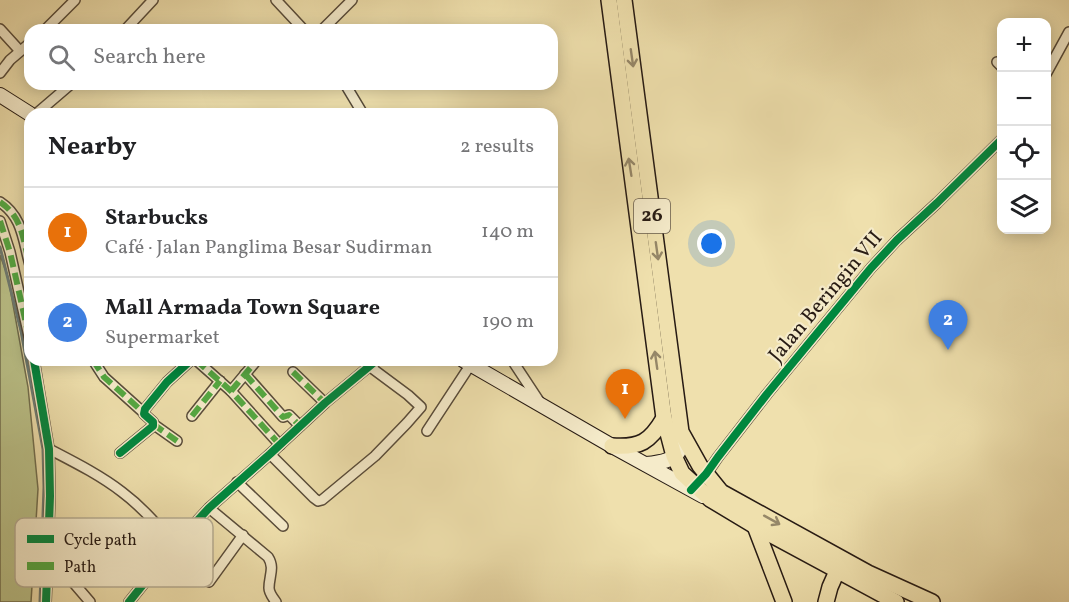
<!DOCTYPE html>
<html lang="en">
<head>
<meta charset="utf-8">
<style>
	body { margin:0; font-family:Vollkorn,serif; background:#f2f2f2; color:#202124 }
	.controls { position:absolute; right:18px; top:18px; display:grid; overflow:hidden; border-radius:12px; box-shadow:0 3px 15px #0003 }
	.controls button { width:54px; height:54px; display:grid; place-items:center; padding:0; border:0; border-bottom:2px solid #e0e0e0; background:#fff; color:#202124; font:30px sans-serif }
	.you { position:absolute; left:712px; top:244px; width:21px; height:21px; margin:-15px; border:4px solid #fff; border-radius:50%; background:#1a73e8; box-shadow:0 0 0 9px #1a73e833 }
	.badge { display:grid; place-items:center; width:39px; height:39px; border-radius:50%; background:#8f2418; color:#fff; font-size:20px; font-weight:700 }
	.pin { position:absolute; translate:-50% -50px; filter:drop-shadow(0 2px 3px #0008) }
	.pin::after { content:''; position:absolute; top:32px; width:21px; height:18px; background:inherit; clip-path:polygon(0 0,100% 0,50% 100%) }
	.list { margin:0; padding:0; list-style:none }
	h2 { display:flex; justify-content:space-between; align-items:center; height:78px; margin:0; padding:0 24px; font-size:26px }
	h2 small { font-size:20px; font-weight:400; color:#757577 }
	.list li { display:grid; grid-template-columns:39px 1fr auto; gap:18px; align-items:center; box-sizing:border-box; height:90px; padding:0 24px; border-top:2px solid #e0e0e0 }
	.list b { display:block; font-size:22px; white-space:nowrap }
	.list p { margin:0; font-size:20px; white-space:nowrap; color:#757577 }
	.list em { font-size:20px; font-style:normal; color:#757577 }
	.icon { flex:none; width:33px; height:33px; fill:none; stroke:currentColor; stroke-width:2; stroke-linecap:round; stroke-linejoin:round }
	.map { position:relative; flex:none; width:1069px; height:602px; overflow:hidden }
	.search { position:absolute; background:#fff; box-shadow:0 3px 15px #0003; left:24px; top:24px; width:534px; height:66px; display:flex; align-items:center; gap:15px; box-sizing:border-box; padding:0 21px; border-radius:18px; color:#757577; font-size:22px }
	.panel { position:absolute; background:#fff; box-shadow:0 3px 15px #0003; left:24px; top:108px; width:534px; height:258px; border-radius:18px }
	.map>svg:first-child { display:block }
</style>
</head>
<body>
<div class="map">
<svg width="1069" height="602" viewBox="0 0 1069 602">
	<rect width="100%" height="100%" fill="#efe0ad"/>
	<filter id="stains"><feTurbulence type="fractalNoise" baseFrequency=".00333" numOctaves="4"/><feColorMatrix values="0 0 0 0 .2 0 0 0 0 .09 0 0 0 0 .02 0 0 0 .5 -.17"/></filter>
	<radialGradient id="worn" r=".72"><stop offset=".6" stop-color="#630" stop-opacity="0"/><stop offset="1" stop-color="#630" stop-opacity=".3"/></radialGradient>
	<path fill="#bbc289" stroke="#716e4e" stroke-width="1.5" d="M0 255 8 277 28 387 38 489 31 602H0Z"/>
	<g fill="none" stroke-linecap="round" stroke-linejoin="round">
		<path stroke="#6d7b73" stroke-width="3" d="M0 247 21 331 43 449 44 487 40 602"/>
		<defs>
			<g id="minor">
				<path d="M276 0 304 30"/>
				<path d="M0 29 20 51"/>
				<path d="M45 30 75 0"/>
				<path d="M125 30 153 0"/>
				<path d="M322 30 352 0"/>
				<path d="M997 62 1002 67"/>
				<path d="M0 73 10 60 30 43"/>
				<path d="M1046 74 1069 32"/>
				<path d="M345 84 363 114"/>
				<path d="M36 114 71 84"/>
				<path d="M0 202C23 217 23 241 30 265"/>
				<path d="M0 221 10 252 30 341"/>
				<path d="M34 360 49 449 50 496 46 602"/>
				<path d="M93 360 104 377 144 413"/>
				<path d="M196 360 231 391 280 445"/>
				<path d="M512 360 541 404"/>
				<path d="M293 372 325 403"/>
				<path d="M245 374 283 417 289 415 300 426"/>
				<path d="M231 391 257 360"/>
				<path d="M192 416 220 381"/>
				<path d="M153 424 177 441"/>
				<path d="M427 431 471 364"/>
				<path d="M49 449C74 462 100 475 122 492 142 507 159 526 174 546"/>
				<path d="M120 453 153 426V422L144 414 145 409 167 382 191 360"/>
				<path d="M270 454 314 498 318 501 322 500 375 456 407 423 421 407 408 395 369 366"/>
				<path d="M705 476 718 457 767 394 871 268 897 240 937 203 1002 139"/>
				<path d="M237 482 283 526"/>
				<path d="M209 508 268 557C275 568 269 576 269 588 269 593 273 598 276 602"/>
				<path d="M48 553 90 602"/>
				<path d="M209 582 243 535"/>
				<path d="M129 602 174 546 209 508 270 454 325 403 377 360"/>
			</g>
			<g id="secondary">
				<path d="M0 95 30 114"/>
				<path d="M463 360 612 446 703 496"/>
				<path d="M646 464C657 463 677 461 680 448 682 443 681 437 681 432"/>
			</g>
			<path id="primary" d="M826 602 830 587 842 560"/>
			<g id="trunk">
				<path d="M609 0 664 418 674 456 682 473 710 499 755 526 896 602"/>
				<path d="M624 0 681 432 700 466 721 492 868 573 932 602"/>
				<path d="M612 446C640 448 650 442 664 418"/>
				<path d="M755 526 784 602"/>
			</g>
		</defs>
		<use href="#minor" stroke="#594c3a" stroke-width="12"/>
		<use href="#secondary" stroke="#271b14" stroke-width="16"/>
		<use href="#primary" stroke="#271b14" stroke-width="18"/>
		<use href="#trunk" stroke="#271b14" stroke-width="18"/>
		<use href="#minor" stroke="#f5ebca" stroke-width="9"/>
		<use href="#secondary" stroke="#f5ebca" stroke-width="14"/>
		<use href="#primary" stroke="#efe0ad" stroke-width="15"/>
		<use href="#trunk" stroke="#efe0ad" stroke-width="15"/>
		<g stroke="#53a942" stroke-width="6" stroke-dasharray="12 6" stroke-linecap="butt">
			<path d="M0 202C23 217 23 241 30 265"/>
			<path d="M0 221 10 252 30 341"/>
			<path d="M93 360 104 377 144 413"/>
			<path d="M196 360 231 391 280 445"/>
			<path d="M293 372 325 403"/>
			<path d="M245 374 283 417 289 415 300 426"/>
			<path d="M231 391 257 360"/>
			<path d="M192 416 220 381"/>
			<path d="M153 424 177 441"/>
		</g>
		<defs>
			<g id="cycleway">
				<path d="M34 360 49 449 50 496 46 602"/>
				<path d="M120 453 153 426V422L144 414 145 409 167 382 191 360"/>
				<path d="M691 490 706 474 718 457 767 394 871 268 897 240 937 203 1002 139"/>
				<path d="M129 602 174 546 209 508 270 454 325 403 377 360"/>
			</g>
		</defs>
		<use href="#cycleway" stroke="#f5ebca" stroke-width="11"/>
		<use href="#cycleway" stroke="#00873e" stroke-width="8"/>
	</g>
	<defs><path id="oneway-shaft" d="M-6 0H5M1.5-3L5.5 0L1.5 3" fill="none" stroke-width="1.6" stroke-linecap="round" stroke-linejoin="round" transform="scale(1.5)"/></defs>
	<g stroke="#958768">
		<use href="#oneway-shaft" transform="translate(632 58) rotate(82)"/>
		<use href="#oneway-shaft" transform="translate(630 167) rotate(-99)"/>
		<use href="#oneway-shaft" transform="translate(657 251) rotate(82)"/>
		<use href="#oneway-shaft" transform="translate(656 360) rotate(-98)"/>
		<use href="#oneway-shaft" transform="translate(772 520) rotate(29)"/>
	</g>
	<g text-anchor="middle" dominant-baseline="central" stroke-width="4.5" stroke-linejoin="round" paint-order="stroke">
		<rect fill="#f5ebca" stroke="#65594b" stroke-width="1.5" x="634" y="199" width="36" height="34" rx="4.5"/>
		<g font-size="20" font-weight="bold" fill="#271b14">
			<text x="652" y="216">26</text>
		</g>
		<g font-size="21" fill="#271b14" stroke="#f5ebca">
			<text transform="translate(826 297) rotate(-50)">Jalan Beringin VII</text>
		</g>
	</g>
	<rect x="15" y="518" width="198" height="69" rx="9" fill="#f5ebca" stroke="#b7ad93" stroke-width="1.5"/>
	<rect x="27" y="535" width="27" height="8" fill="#00873e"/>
	<rect x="27" y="562" width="27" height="8" fill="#53a942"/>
	<g font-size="16" fill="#271b14">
		<text x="64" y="545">Cycle path</text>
		<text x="64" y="572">Path</text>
	</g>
	<rect width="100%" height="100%" filter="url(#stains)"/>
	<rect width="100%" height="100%" fill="url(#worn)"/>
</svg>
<div class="controls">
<button>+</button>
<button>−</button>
<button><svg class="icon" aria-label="locate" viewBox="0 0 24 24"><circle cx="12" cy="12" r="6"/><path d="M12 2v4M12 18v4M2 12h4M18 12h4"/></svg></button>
<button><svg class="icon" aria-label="layers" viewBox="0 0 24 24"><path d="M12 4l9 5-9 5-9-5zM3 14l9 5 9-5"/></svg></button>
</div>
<div class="you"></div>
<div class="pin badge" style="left:625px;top:419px;background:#e8710a">1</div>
<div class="pin badge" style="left:948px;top:350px;background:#3f7fe0">2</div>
<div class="search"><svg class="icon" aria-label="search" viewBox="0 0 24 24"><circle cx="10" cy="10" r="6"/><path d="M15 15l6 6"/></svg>Search here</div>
<section class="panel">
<h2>Nearby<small>2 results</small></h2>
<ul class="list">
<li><span class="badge" style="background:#e8710a">1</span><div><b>Starbucks</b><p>Café · Jalan Panglima Besar Sudirman</p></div><em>140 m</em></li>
<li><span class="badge" style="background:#3f7fe0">2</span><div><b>Mall Armada Town Square</b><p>Supermarket</p></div><em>190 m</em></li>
</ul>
</section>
</div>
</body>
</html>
